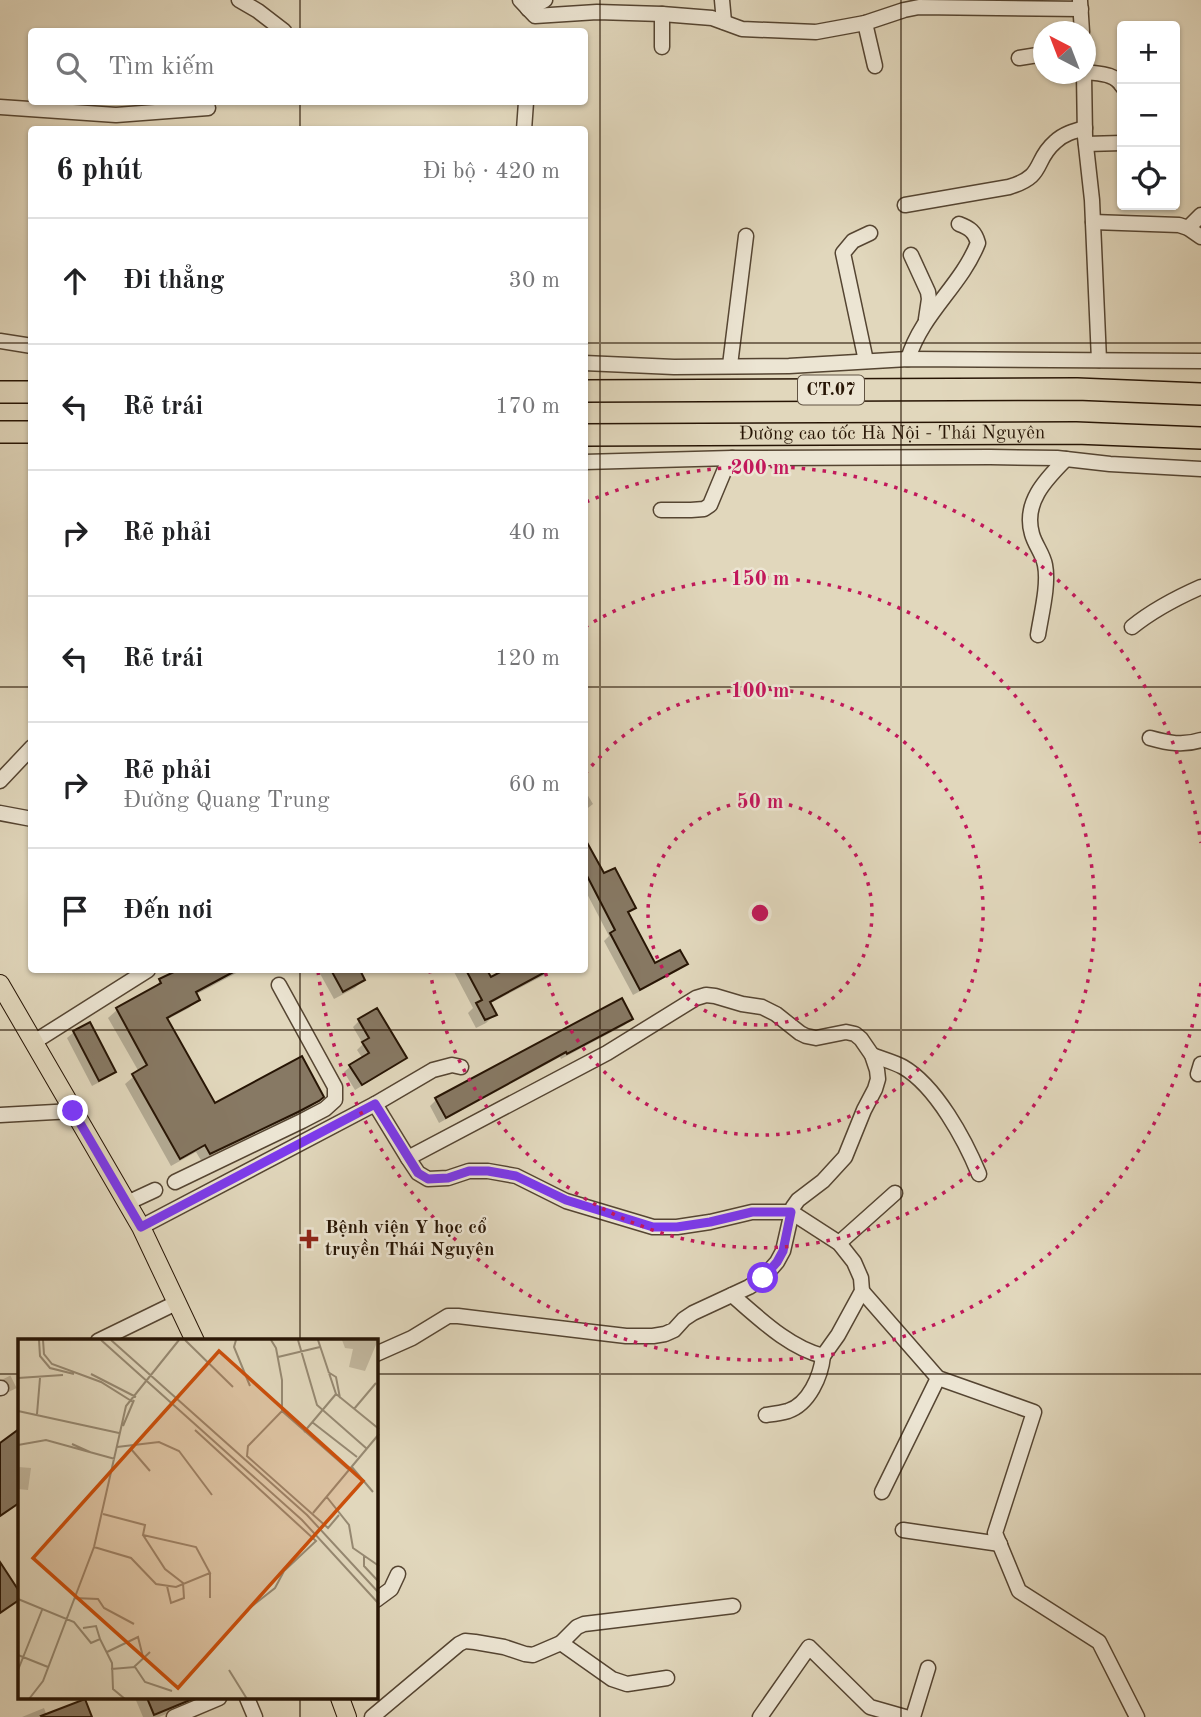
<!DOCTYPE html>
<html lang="vi">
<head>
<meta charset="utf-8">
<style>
	body { margin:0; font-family:"Old Standard TT",serif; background:#f6f6f6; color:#202124 }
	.controls { position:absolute; right:21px; top:21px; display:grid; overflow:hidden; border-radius:7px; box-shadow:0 2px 5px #0004 }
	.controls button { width:63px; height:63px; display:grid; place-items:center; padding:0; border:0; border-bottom:2px solid #e0e0e0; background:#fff; color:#202124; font:35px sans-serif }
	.compass { position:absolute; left:1033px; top:21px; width:63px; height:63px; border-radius:50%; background:#fff; box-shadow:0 2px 5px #0004; rotate:318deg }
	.stop { position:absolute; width:21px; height:21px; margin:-16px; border:5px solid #7c3aed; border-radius:50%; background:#fff }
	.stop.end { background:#7c3aed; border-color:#fff; box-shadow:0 2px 7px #0008 }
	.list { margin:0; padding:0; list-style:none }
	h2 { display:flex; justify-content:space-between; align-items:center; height:91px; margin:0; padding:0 28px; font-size:30px }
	h2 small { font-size:23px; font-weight:400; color:#757577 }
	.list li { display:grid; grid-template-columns:46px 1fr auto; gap:21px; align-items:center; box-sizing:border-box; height:126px; padding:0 28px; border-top:2px solid #e0e0e0 }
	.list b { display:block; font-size:26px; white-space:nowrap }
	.list p { margin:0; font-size:23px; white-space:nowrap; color:#757577 }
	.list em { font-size:23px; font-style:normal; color:#757577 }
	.icon { flex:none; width:38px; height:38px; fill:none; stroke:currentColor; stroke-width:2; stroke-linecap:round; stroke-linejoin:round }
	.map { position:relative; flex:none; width:1201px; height:1717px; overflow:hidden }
	.search { position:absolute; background:#fff; box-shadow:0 2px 5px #0004; left:28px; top:28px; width:560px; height:77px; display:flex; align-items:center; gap:18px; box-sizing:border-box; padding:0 24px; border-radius:7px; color:#757577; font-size:26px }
	.panel { position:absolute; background:#fff; box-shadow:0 2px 5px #0004; left:28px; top:126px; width:560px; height:847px; border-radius:7px }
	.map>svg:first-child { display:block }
</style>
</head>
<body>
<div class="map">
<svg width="1201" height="1717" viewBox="0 0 1201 1717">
	<rect width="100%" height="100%" fill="#e1d7bc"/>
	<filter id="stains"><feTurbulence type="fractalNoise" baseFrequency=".00286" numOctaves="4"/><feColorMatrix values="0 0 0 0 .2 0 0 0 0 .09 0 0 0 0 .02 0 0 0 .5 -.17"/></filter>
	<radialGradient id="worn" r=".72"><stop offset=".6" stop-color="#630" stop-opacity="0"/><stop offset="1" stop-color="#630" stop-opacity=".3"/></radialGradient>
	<g fill="#0003">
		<path d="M584 789 593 804 584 811Z"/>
		<path d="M584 840 604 875 634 908 627 914 654 965 685 964 679 970 633 995 604 941 609 936 584 888Z"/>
		<path d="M181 970H242L195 995 198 1000 189 1008 166 1020 214 1106 322 1096 309 1109 202 1162 196 1152 171 1166 125 1084 139 1072 108 1018 117 1010 152 990 160 981Z"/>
		<path d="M318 970H358L363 980 355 988 334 999Z"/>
		<path d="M453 970H485L490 979 508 970H554L489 1004 495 1014 486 1023 476 1028 468 1013 473 1008Z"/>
		<path d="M631 1018 625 1025 561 1059 560 1057 439 1123 430 1106 436 1100Z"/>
		<path d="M359 1021 404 1057 398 1064 355 1090 344 1072 351 1066 363 1059 357 1050 363 1044 353 1027Z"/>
		<path d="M74 1032 114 1071 107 1078 92 1086 67 1038Z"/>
		<path d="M19 1432V1504L0 1517V1445Z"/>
		<path d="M135 1698H205L159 1717H143Z"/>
		<path d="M44 1708 47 1716 90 1717H22Z"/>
	</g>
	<g fill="#877964" stroke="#261404" stroke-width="2">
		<path d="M584 837 604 873 615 868 636 908 628 912 655 963 680 950 688 964 640 990 610 933 615 930 584 870Z"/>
		<path d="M178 970H237L196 992 200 1000 167 1018 215 1103 302 1056 324 1097 319 1101 298 1112 210 1154 205 1145 180 1159 132 1074 147 1065 116 1008 161 983 159 979Z"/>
		<path d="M331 970H360L365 980 343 992Z"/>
		<path d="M466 970H487L491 977 504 970H549L490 1002 497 1015 485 1020 476 1003 482 1000Z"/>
		<path d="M622 998 633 1019 567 1054 566 1052 446 1118 435 1098Z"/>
		<path d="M377 1008 407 1058 362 1085 349 1065 369 1053 362 1042 369 1038 358 1019Z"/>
		<path d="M90 1022 116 1072 99 1081 73 1031Z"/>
		<path d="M19 1429V1503L0 1516V1443Z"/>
		<path d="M0 1562 19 1591V1600L0 1613Z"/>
		<path d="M147 1698H195L154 1715Z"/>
		<path d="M85 1699 92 1717H42L41 1716Z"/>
	</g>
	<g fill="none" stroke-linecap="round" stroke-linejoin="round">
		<path stroke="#bcb097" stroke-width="14" stroke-dasharray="14 7" stroke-linecap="butt" d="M1 1388 19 1379"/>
		<defs>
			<g id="minor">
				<path d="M239 0 258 11 284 31"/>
				<path d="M520 0 535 16 597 12 662 14 712 18 742 29 816 32 865 23 904 10 919 7 1081 9"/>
				<path d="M722 0 724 22"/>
				<path d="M1080 1 1082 32"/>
				<path d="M528 9 545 0"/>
				<path d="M662 14V47"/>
				<path d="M865 23 875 66"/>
				<path d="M1019 58 1044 54"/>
				<path d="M1086 72C1099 74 1115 73 1122 86"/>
				<path d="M1084 74 1085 137 1092 200 1099 360"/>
				<path d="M0 107 116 115 208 108"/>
				<path d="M524 130 526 102"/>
				<path d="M1086 144 1122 143"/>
				<path d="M905 205 1009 187C1046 176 1033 161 1055 142 1063 134 1074 131 1085 128"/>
				<path d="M1093 222 1179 225 1188 228 1201 237"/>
				<path d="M1188 228 1201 215"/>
				<path d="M911 255 928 292 929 299 926 319"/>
				<path d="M0 341 32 346"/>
				<path d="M908 359C922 313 961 286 978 243 975 232 970 228 959 224"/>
				<path d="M866 361 843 253 853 241 870 233"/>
				<path d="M584 363 674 367 789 366 908 359 1201 361"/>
				<path d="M730 365 746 236"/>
				<path d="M584 462 732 458 990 457 1057 458 1110 464 1201 469"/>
				<path d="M661 510H691L704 509 710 505 725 469 732 458"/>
				<path d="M1132 627C1153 610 1176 598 1201 587"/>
				<path d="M1038 635C1041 615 1049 585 1045 565 1043 554 1035 545 1032 534 1023 503 1045 480 1066 459"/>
				<path d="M1150 738C1168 743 1183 746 1201 740"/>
				<path d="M0 781 32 747"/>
				<path d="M0 813 32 819"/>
				<path d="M34 1042 148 970"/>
				<path d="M872 1055C882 1059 894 1062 903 1067 936 1086 965 1140 979 1174"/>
				<path d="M1198 1074 1201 1064"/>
				<path d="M375 1104 433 1070 452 1065 461 1067"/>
				<path d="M0 1115 73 1111"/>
				<path d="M408 1158 418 1173 428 1179 448 1178 469 1171H488L516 1176 566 1201 653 1227H677L710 1222 752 1212H791L839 1243 854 1262 861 1278 862 1291 838 1335 823 1356C788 1347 759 1318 732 1295"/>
				<path d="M175 1182 302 1121 325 1109 335 1100V1087L279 985"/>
				<path d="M127 1203 155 1190"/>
				<path d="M141 1227 375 1104 408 1158 607 1053 696 998 706 995 715 996 742 1004 762 1007 776 1014 800 1033 806 1036 816 1038 846 1032 855 1034 861 1039 872 1055 877 1070 878 1079 875 1089 864 1110 845 1157 823 1181 798 1200 793 1207 783 1251 777 1262 763 1278 749 1287 693 1313 684 1319 674 1330 665 1334 653 1336H626L458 1316H448L412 1338 376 1354"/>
				<path d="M839 1243 895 1193"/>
				<path d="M862 1291 938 1378 1034 1412 995 1533 1019 1591 1099 1642 1137 1717"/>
				<path d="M98 1341 176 1303"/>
				<path d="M0 1388H1"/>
				<path d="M766 1415C773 1414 781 1413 788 1411 809 1404 821 1376 823 1356"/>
				<path d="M882 1492 938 1378"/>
				<path d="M903 1530 1000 1544"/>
				<path d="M376 1600 391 1589 398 1574"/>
				<path d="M561 1643 612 1679 627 1684 667 1678"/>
				<path d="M247 1698 255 1717"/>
				<path d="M174 1717 219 1698"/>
				<path d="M372 1717 459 1644 465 1641 475 1642 504 1647 525 1654 533 1655 561 1643 577 1627 584 1624 733 1606"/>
				<path d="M760 1717 809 1647 870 1707 905 1717"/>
				<path d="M913 1717 928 1668"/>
			</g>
			<g id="major">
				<path d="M0 984 141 1227 195 1341"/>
				<path d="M340 1698 347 1717"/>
			</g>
			<g id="highway">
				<path d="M584 391 1077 389 1201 394"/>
				<path d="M0 392H32"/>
				<path d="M0 432H32"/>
				<path id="s1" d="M584 435 1076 433 1201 438"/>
			</g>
		</defs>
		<use href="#minor" stroke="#554532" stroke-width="17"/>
		<use href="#major" stroke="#261404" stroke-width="20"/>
		<use href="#highway" stroke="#261404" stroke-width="24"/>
		<use href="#minor" stroke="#ece5d3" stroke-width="14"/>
		<use href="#major" stroke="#e1d7bc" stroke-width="18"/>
		<use href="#highway" stroke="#e1d7bc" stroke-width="21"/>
	</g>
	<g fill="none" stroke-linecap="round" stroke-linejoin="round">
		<path stroke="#7c3aed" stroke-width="9" d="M73 1111 141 1227 375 1104 418 1173 428 1179 448 1178 469 1171H488L516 1176 566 1200 653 1227H677L710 1222 752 1212H791L783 1251 777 1262 763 1278"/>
	</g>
	<path fill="none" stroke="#261404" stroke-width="2" stroke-opacity="0.55" d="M300 0V32M600 0V1717M901 0V1717M300 102V130M0 343H32M584 343H1201M0 687H32M584 687H1201M300 970V1341M0 1030H1201M0 1374H19M376 1374H1201M300 1698V1717"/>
	<g fill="none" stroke="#c2185b" stroke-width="3.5" stroke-dasharray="3.5 7">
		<circle cx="760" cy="913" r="112"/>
		<path d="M585 774A223 223 0 1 1 545 971"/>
		<path d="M585 627A335 335 0 1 1 430 971"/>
		<path d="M1201 983A446 446 0 0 1 318 971M586 502A446 446 0 0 1 1201 843"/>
	</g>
	<path fill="#8f2418" stroke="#ece5d3" stroke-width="2.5" d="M305.5 1228.5h7v7h7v7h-7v7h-7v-7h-7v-7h7z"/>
	<g text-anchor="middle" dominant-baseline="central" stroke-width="5" stroke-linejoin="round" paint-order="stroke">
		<rect fill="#ece5d3" stroke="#615342" stroke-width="2" x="798" y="375.5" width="66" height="29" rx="5"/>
		<g font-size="18" font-weight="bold" fill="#261404">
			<text x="831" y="390">CT.07</text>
		</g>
		<g font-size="19" fill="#261404" stroke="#ece5d3">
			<text stroke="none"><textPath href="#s1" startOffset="308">Đường cao tốc Hà Nội - Thái Nguyên</textPath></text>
		</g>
		<g font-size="19" font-weight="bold" fill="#261404" stroke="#ece5d3" text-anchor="start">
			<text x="325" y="1228">Bệnh viện Y học cổ<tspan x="325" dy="22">truyền Thái Nguyên</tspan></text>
		</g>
	</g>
	<g transform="translate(18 1339)">
		<rect width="360" height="360" fill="#e1d7bc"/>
		<path d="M324 1H360L347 32 331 28 335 10 327 9ZM0 128 13 129 10 151 0 150Z" fill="#c1b69d"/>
		<path fill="none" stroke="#968972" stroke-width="2" d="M21 1 22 17 32 29 56 35M25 1 26 15 34 25 83 43 115 63M83 1 284 181 361 265M93 1 289 176 361 254M167 1 215 48M218 1 216 8 232 47M253 1 258 9 264 41V72L330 130M280 1 299 66 348 109M300 1 318 55 361 90M260 18 302 8M310 33 318 38 322 59M73 35 118 58M0 39 45 36M336 70 358 44M0 72 101 94M264 72 230 107 229 117 310 189 321 176M19 75 22 39M294 83 339 118M105 87 116 61M177 91 298 202 266 232 257 249 229 271M286 93 318 55M54 105 74 114M0 106 28 101 97 120M99 108 141 103 161 112 194 156M113 110 132 132M333 127 355 153M308 157 331 186 335 209 361 227M295 174 361 95M125 196 147 230 165 244 166 259 153 264 149 247M76 208 113 219 138 245 158 248 192 234 178 208 125 196 127 186 85 175M346 217V227L361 243M56 259 80 260 86 269 116 285M192 259V234M0 260 56 283 73 304 82 300 94 324 95 350 107 360M65 289 78 287 82 300M89 313 120 298 125 318M0 316 30 328M116 328 132 313M93 330 117 328 127 343 154 352M0 331 24 271M211 331 229 360M11 360 25 342 76 208 108 67 161 1"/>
		<path fill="#cb4f0b" fill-opacity="0.15" stroke="#cb4f0b" stroke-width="3.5" d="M201 12 345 142 160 349 15 219Z"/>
		<rect width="360" height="360" fill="none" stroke="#261404" stroke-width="3.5"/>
	</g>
	<circle cx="760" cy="913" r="10" fill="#c2185b" stroke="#ece5d3" stroke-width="3.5"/>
	<g font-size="21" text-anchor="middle" font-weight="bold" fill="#c2185b" stroke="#ece5d3" stroke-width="5" stroke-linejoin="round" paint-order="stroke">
		<text x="760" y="474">200 m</text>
		<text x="760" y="585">150 m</text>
		<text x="760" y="697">100 m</text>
		<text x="760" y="808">50 m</text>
	</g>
	<rect width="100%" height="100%" filter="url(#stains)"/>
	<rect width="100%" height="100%" fill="url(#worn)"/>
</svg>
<div class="controls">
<button>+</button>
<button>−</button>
<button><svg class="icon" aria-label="locate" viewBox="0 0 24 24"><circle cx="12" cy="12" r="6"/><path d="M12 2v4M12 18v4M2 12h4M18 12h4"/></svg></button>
</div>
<svg class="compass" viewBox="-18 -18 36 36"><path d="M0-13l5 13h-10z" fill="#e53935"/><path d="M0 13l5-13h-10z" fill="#757577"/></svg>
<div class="stop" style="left:763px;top:1278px"></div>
<div class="stop end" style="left:73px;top:1111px"></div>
<div class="search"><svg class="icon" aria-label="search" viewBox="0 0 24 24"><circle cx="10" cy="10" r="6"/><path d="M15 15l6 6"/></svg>Tìm kiếm</div>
<section class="panel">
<h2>6 phút<small>Đi bộ · 420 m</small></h2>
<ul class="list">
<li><svg class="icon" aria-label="ahead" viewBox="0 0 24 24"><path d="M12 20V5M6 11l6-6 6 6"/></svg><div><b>Đi thẳng</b></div><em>30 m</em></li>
<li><svg class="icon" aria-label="left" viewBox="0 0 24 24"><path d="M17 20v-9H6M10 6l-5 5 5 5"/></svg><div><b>Rẽ trái</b></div><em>170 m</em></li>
<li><svg class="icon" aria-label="right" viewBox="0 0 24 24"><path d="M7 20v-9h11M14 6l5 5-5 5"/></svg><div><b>Rẽ phải</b></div><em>40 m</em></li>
<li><svg class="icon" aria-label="left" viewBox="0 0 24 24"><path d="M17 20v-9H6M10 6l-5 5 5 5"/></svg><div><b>Rẽ trái</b></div><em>120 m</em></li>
<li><svg class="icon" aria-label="right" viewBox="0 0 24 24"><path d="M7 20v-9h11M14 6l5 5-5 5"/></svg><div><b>Rẽ phải</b><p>Đường Quang Trung</p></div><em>60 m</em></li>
<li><svg class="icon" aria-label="arrive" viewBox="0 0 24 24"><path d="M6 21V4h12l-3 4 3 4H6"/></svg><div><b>Đến nơi</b></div></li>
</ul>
</section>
</div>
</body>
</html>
